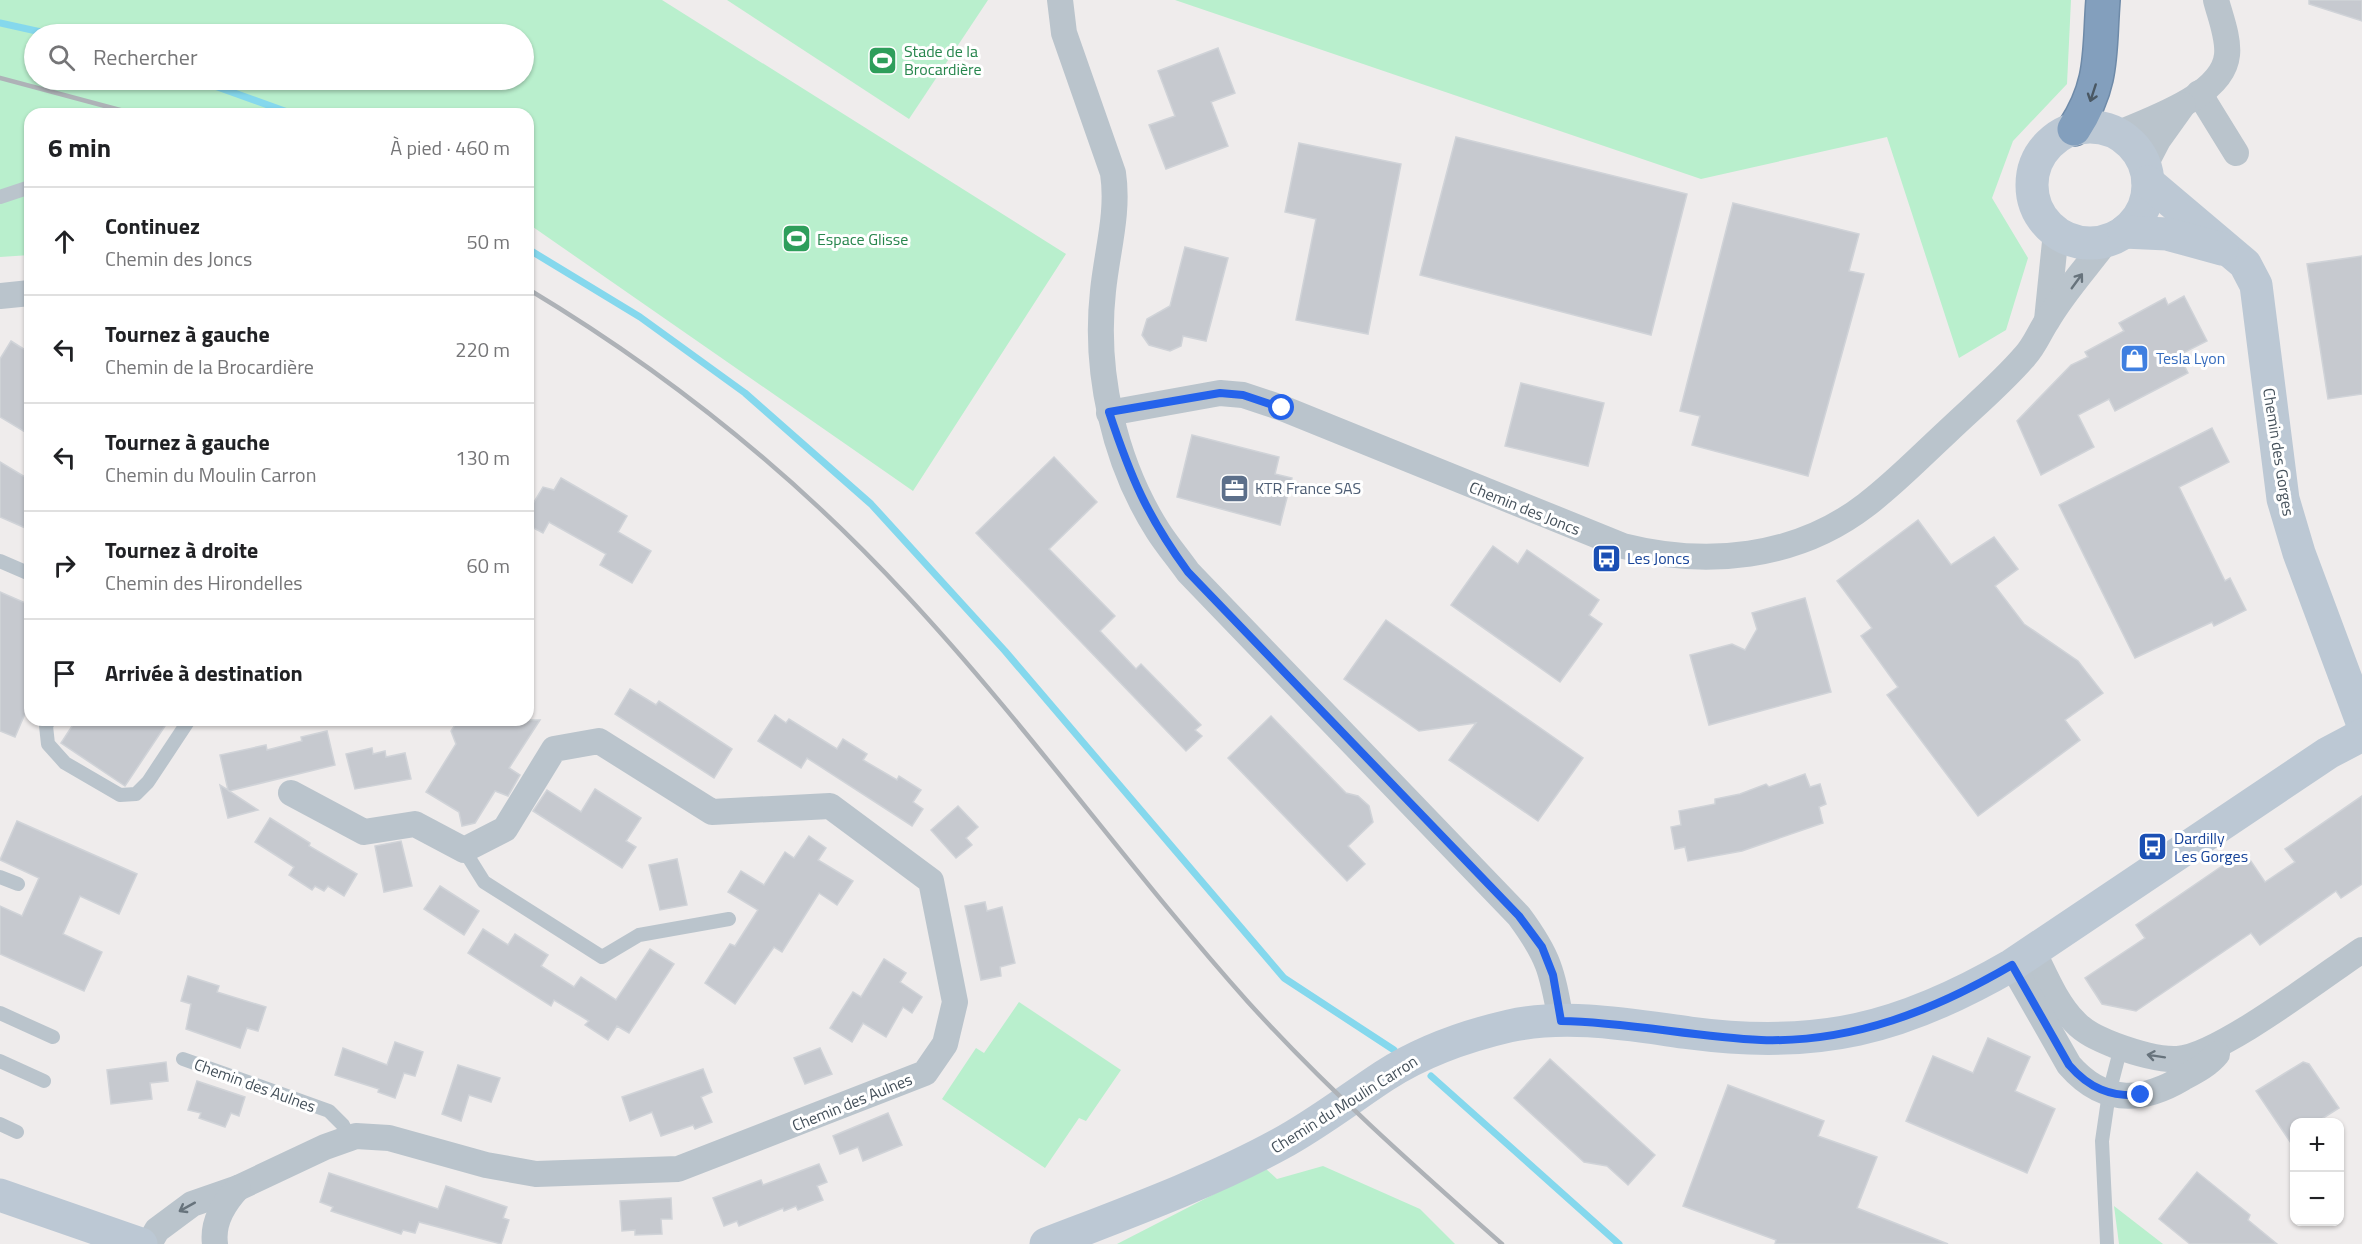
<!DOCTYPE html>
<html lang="fr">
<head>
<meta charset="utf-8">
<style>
	body { margin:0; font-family:"Titillium Web",sans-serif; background:#f2f2f2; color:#202124 }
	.controls { position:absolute; right:18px; bottom:18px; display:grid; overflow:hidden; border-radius:12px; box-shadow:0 2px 4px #0004 }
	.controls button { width:54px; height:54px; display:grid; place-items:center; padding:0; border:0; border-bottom:2px solid #e0e0e0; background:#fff; color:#202124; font:30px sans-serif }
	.stop { position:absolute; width:18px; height:18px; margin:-14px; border:4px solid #2563eb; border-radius:50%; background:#fff }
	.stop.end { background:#2563eb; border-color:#fff; box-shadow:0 2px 6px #0008 }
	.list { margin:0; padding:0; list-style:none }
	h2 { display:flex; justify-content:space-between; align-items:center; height:78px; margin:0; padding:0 24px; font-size:26px }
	h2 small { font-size:20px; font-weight:400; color:#757577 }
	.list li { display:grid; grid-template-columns:39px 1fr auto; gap:18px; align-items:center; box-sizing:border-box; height:108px; padding:0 24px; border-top:2px solid #e0e0e0 }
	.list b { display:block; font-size:22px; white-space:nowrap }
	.list p { margin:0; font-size:20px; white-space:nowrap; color:#757577 }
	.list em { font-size:20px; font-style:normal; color:#757577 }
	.icon { flex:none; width:33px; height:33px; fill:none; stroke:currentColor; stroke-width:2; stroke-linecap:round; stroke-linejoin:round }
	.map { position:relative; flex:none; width:2362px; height:1244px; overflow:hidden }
	.search { position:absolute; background:#fff; box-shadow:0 2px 4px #0004; left:24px; top:24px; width:510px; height:66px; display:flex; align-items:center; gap:15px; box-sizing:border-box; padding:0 21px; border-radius:33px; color:#757577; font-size:22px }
	.panel { position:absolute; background:#fff; box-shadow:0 2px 4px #0004; left:24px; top:108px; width:510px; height:618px; border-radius:18px }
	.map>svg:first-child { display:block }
</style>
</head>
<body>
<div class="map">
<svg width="2362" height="1244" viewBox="0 0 2362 1244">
	<rect width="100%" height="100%" fill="#efecec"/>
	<g fill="#b9efcd" fill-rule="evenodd">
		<path d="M0 0H662L1066 254 913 491 533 227 528 238V114H30V255L0 257ZM34 34H524V80H34Z"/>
		<path d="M727 0H988L909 119Z"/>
		<path d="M1175 0H2071L2067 84 2013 141 1992 198 2028 258 2006 330 1959 358 1887 137 1701 179Z"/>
		<path d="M1019 1002 1121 1070 1086 1121 1079 1118 1045 1168 942 1099 976 1048 984 1053Z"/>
		<path d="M1323 1166 1420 1209 1455 1244H1117L1265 1168 1277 1179Z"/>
		<path d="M2114 1206 2163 1244H2119Z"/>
	</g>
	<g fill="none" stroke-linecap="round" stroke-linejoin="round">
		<g stroke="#85d8ed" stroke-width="7">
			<path d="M0 23 50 34"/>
			<path d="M198 80 293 114"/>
			<path d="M528 249 640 317 745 393 871 504 1005 651 1284 978 1394 1050"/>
			<path d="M1431 1076 1619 1244"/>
		</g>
	</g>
	<g fill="#c6c9cf" stroke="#d0d3d8" stroke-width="1.5">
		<path d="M2309 0H2362V21L2309 4Z"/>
		<path d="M1218 48 1235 93 1211 102 1228 146 1166 169 1149 125 1175 116 1158 71Z"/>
		<path d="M1456 137 1687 194 1651 335 1420 275Z"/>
		<path d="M1299 143 1401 164 1368 334 1296 320 1316 219 1285 212Z"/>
		<path d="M1733 203 1859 234 1849 271 1864 274 1808 476 1692 445 1700 416 1680 411Z"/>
		<path d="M1185 247 1228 258 1206 341 1183 336 1181 346 1170 351 1149 345 1142 335 1147 319 1170 306Z"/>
		<path d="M2362 256V394L2328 399 2307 264Z"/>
		<path d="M2184 296 2207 341 2179 355 2188 373 2115 411 2109 399 2078 415 2094 447 2041 475 2017 421 2071 365 2088 357 2085 352 2124 331 2119 323 2165 298 2168 305Z"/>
		<path d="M11 341 30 353V435L0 417V359Z"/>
		<path d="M1521 383 1604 403 1588 466 1505 446Z"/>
		<path d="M2212 428 2229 462 2179 487 2225 581 2230 578 2246 610 2214 626 2212 622 2135 658 2059 505Z"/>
		<path d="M1192 435 1279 457 1275 474 1292 478 1280 525 1177 497Z"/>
		<path d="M1054 457 1097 502 1049 549 1115 616 1100 631 1136 669 1141 664 1201 725 1195 730 1202 736 1186 751 976 533Z"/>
		<path d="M0 462 30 480V530L0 517Z"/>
		<path d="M561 478 627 516 618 532 651 551 632 583 600 565 606 554 549 522 543 533 528 525V512L543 487 554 490Z"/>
		<path d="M1918 520 1951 565 1994 537 2018 569 1995 586 2024 624 2078 661 2103 693 2065 720 2080 740 1978 816 1887 695 1898 687 1861 636 1872 628 1837 581Z"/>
		<path d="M1493 546 1518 564 1527 550 1599 600 1589 615 1602 624 1560 682 1451 605Z"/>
		<path d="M0 592 30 605V702L15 737 0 731Z"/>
		<path d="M1805 598 1831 692 1709 725 1690 655 1732 644 1745 650 1757 629 1752 613Z"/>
		<path d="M1386 620 1583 758 1538 821 1449 760 1476 723 1419 731 1344 679Z"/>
		<path d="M630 689 656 705 659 701 732 749 714 778 615 714Z"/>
		<path d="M775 715 786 723 789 719 837 749 843 739 867 754 863 760 897 780 899 776 921 790 913 802 923 809 912 826 807 758 801 768 758 741Z"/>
		<path d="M1271 716 1346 793 1358 796 1369 806 1373 822 1348 846 1365 864 1347 881 1228 758Z"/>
		<path d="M76 720H169L125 786 61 743Z"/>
		<path d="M458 720H540L509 768 520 775 508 796 495 791 475 823 462 826 459 812 426 792 456 744 451 731Z"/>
		<path d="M327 731 335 765 229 791 258 810 228 818 220 785 228 790 220 755 266 745 267 750 302 741 301 737Z"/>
		<path d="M372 748 373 754 385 751 386 757 405 753 411 779 355 789 346 754Z"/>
		<path d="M1805 774 1810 787 1820 784 1826 804 1819 807 1823 823 1742 851 1688 861 1685 847 1675 849 1671 827 1681 825 1679 811 1715 804V799L1740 794 1766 784 1769 787Z"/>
		<path d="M595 789 641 818 626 841 636 847 622 868 533 811 547 790 581 812Z"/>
		<path d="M2362 796V884L2341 898 2336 891 2260 945 2251 933 2136 1011 2102 1004 2085 978 2145 938 2136 925 2244 851 2265 882 2295 862 2285 849Z"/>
		<path d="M958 806 978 827 966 838 972 845 956 858 931 830Z"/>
		<path d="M270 818 310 843 309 846 357 874 344 896 328 886 324 891 315 886 312 890 289 875 294 867 255 842Z"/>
		<path d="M17 821 137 874 119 914 80 896 63 934 102 952 84 991 0 954V906L22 916 39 878 0 860Z"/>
		<path d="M809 836 826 848 818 860 853 881 837 905 819 893 782 952 774 947 735 1004 705 983 730 944 735 946 758 910 728 892 741 871 764 885 785 852 794 858Z"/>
		<path d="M401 841 412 886 384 892 375 846Z"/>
		<path d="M677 859 687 905 660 910 649 865Z"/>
		<path d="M440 886 479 911 464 935 424 909Z"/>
		<path d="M985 902 987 911 1002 907 1015 963 1000 967 1001 976 981 980 965 906Z"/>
		<path d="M483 929 508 945 515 934 548 955 541 966 574 987 581 977 616 1000 650 949 674 964 629 1033 617 1026 608 1040 585 1025 589 1021 554 1000 551 1006 468 953Z"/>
		<path d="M884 959 906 973 900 982 922 997 912 1013 903 1007 886 1037 863 1023 852 1042 830 1028 853 992 861 997Z"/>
		<path d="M188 976 219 986 217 992 266 1007 258 1031 247 1028 240 1048 186 1029 191 1004 181 1001Z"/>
		<path d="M1988 1038 2030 1057 2015 1091 2055 1109 2027 1173 1906 1121 1933 1056 1973 1073Z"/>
		<path d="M395 1042 423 1052 415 1076 404 1073 395 1098 378 1092 379 1089 335 1075 343 1048 387 1065Z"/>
		<path d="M820 1048 832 1074 805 1084 794 1058Z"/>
		<path d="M1550 1059 1655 1155 1628 1185 1607 1166 1584 1162 1514 1098Z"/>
		<path d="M166 1062 168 1081 150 1083 152 1099 111 1104 107 1070Z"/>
		<path d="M2303 1062 2309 1064 2339 1108 2317 1122H2295V1149L2256 1091Z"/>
		<path d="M458 1065 500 1078 491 1102 469 1095 461 1121 442 1114Z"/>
		<path d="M703 1069 712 1092 701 1097 712 1122 695 1129 693 1125 661 1136 652 1112 630 1121 622 1097Z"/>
		<path d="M197 1081 245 1097 239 1116 231 1113 225 1127 199 1118 201 1113 188 1110Z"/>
		<path d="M1728 1085 1824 1121 1818 1136 1877 1157 1857 1208 1948 1244H1775L1776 1240 1683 1206Z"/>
		<path d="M888 1113 902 1145 863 1161 858 1147 840 1154 833 1136Z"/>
		<path d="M819 1164 827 1182 817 1186 823 1200 798 1210 796 1206 784 1211 783 1208 739 1226 737 1221 724 1226 713 1198 761 1180 763 1185Z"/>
		<path d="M2197 1172 2250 1215 2248 1220 2277 1244H2190L2159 1219Z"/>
		<path d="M329 1173 438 1209 446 1186 507 1207 503 1218 509 1220 501 1244 419 1222 415 1233 403 1230 401 1234 331 1211 333 1207 320 1202Z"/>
		<path d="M671 1198 672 1219H661L662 1234 635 1235V1230L622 1231 620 1201Z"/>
	</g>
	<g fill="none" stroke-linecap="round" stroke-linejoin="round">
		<defs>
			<path id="highway" d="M2074 129C2104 83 2099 52 2103 0"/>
		</defs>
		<use href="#highway" stroke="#6e8aa8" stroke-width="36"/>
		<g stroke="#bac4cc" stroke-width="14">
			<path d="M0 197 30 187"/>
			<path d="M0 561 30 574"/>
			<path d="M49 720 46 726 48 744 65 763 120 795 136 794 148 782 189 720"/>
			<path d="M464 850 484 882 602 957 639 935 729 919"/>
			<path d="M0 877 18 884"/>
			<path d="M0 1013 53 1037"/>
			<path d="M183 1059 329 1111 343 1125 350 1138"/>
			<path d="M0 1061 44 1081"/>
			<path d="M0 1124 17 1132"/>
			<path d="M2107 1244 2102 1141 2109 1093 2121 1047"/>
		</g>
		<g stroke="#bac4cc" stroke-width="26">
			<path d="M1060 0 1064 33 1113 173C1119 213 1107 251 1103 291 1094 372 1114 462 1158 531 1167 545 1178 558 1188 572L1519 916C1550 958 1552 972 1561 1021"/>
			<path d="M2199 93 2236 153"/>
			<path d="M2117 134C2150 119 2223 96 2227 55 2229 38 2220 16 2216 0"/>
			<path d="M2145 165 2158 140 2183 105"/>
			<path d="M0 296 30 293"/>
			<path d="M2047 320 2056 232"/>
			<path d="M1109 413 1220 393 1243 395 1282 408 1623 546C1706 567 1796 559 1866 505 1895 483 1920 457 1947 432 1973 407 2002 383 2025 356 2035 345 2039 333 2047 321 2063 293 2087 267 2107 240"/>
			<path d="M2033 951C2045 975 2056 1003 2075 1022 2085 1033 2100 1039 2114 1045 2133 1052 2157 1060 2177 1059 2218 1057 2323 976 2362 950"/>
			<path d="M2012 965 2069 1065C2103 1104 2141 1103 2183 1078 2196 1071 2208 1065 2217 1054"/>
			<path d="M149 1244 157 1230 192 1204 238 1188 325 1147 356 1136 389 1138 486 1165 536 1174 678 1169 925 1073 945 1044 955 1002 931 881 830 806 712 812 599 741 554 749 505 829 464 850 415 824 364 832 291 793"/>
			<path d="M215 1244C212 1222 224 1203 238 1188"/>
		</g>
		<g stroke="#bcc8d4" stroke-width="33">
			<circle cx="2090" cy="185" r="58"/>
			<path d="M2148 182 2245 264 2256 285 2283 499 2299 553 2362 722"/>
			<path d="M2124 232 2167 234 2222 249"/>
			<path d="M0 1195 141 1244"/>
			<path d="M1046 1244C1121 1215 1209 1183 1280 1144 1317 1124 1349 1099 1384 1076 1421 1052 1466 1036 1509 1026 1569 1013 1631 1025 1690 1033 1817 1050 1902 1029 2012 965L2328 753 2362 735"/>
		</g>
		<use href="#highway" stroke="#839fbd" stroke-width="33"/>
		<g stroke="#aeb2b7" stroke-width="4.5">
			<path d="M0 78 135 114"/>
			<path d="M528 289C668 373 796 476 907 596 1027 725 1130 870 1248 1002 1327 1089 1414 1166 1502 1244"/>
		</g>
	</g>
	<defs><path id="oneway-shaft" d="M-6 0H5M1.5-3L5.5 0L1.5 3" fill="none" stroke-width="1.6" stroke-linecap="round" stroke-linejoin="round" transform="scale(1.5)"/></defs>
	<use stroke="#4a5864" href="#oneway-shaft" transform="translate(2093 93) rotate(108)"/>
	<g stroke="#67737c">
		<use href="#oneway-shaft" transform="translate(2077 281) rotate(-54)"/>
		<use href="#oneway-shaft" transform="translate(2156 1056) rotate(-171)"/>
		<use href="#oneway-shaft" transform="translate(187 1207) rotate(151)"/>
	</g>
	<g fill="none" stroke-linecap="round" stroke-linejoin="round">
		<path stroke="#2563eb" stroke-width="8" d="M1282 408 1243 395 1220 393 1109 412C1131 478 1147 516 1188 572L1519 916 1542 947 1553 975 1561 1021C1628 1022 1694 1037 1761 1040 1853 1043 1935 1010 2012 965L2069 1065C2089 1088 2110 1097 2141 1095"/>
	</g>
	<defs>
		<symbol id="stadium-square" viewBox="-11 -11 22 22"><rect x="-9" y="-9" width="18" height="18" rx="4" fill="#2e9e5b" stroke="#fff"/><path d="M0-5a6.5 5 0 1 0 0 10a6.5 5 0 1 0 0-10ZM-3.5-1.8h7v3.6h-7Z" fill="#fff"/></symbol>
		<symbol id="shop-square" viewBox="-11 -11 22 22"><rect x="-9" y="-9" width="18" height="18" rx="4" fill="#3f7fe0" stroke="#fff"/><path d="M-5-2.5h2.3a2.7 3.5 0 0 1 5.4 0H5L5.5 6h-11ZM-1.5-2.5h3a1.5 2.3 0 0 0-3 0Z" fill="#fff"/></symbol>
		<symbol id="office-square" viewBox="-11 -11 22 22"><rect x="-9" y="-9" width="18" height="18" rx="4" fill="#5c6f8a" stroke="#fff"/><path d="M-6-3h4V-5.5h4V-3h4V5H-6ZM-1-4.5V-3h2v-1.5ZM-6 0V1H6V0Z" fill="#fff"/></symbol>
		<symbol id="bus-square" viewBox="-11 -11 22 22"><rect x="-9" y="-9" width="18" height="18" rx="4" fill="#1a4fb4" stroke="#fff"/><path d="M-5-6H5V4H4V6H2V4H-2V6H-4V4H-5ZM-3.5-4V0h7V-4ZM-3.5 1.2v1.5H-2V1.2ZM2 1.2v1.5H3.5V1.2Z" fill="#fff"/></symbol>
	</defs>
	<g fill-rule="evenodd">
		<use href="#stadium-square" x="866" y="44" width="33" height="33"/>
		<use href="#stadium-square" x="780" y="222" width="33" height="33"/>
		<use href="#shop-square" x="2118" y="342" width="33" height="33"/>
		<use href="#office-square" x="1218" y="472" width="33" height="33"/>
		<use href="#bus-square" x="1590" y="542" width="33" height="33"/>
		<use href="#bus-square" x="2136" y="830" width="33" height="33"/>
	</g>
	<g text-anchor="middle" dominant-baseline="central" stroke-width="6" stroke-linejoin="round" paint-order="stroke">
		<g font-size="16" fill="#27864d" stroke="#fff" text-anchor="start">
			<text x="904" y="51">Stade de la<tspan x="904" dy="18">Brocardière</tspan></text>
			<text x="817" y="239">Espace Glisse</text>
		</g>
		<g font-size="16" fill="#366cbe" stroke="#fff" text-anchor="start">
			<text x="2156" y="358">Tesla Lyon</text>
		</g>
		<g font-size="16" fill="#44505a" stroke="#fff">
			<text transform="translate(2279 452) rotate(81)">Chemin des Gorges</text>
			<text transform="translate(1525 508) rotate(22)">Chemin des Joncs</text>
			<text transform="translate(255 1085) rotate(20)">Chemin des Aulnes</text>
			<text transform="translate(852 1102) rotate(-22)">Chemin des Aulnes</text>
			<text transform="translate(1344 1104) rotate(-32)">Chemin du Moulin Carron</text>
		</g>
		<g font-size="16" fill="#4e5e75" stroke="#fff" text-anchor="start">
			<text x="1255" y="488">KTR France SAS</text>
		</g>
		<g font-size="16" fill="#164399" stroke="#fff" text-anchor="start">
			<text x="1627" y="558">Les Joncs</text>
			<text x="2174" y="838">Dardilly<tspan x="2174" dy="18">Les Gorges</tspan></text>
		</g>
	</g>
</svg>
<div class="controls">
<button>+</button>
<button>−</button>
</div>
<div class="stop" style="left:1282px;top:408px"></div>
<div class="stop end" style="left:2141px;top:1095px"></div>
<div class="search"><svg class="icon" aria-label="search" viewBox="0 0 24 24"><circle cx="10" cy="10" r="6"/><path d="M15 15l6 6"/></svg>Rechercher</div>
<section class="panel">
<h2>6 min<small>À pied · 460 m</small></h2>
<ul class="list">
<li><svg class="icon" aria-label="ahead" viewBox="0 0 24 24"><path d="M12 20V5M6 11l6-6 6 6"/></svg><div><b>Continuez</b><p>Chemin des Joncs</p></div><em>50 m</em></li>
<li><svg class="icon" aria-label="left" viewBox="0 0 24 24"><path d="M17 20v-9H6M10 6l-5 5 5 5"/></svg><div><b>Tournez à gauche</b><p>Chemin de la Brocardière</p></div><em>220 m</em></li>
<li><svg class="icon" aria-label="left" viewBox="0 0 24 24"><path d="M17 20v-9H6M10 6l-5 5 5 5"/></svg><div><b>Tournez à gauche</b><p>Chemin du Moulin Carron</p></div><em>130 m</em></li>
<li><svg class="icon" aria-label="right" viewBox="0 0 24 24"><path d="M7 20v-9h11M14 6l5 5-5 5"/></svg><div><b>Tournez à droite</b><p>Chemin des Hirondelles</p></div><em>60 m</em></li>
<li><svg class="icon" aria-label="arrive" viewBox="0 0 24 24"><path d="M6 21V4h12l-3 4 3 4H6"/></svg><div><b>Arrivée à destination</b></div></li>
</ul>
</section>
</div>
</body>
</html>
